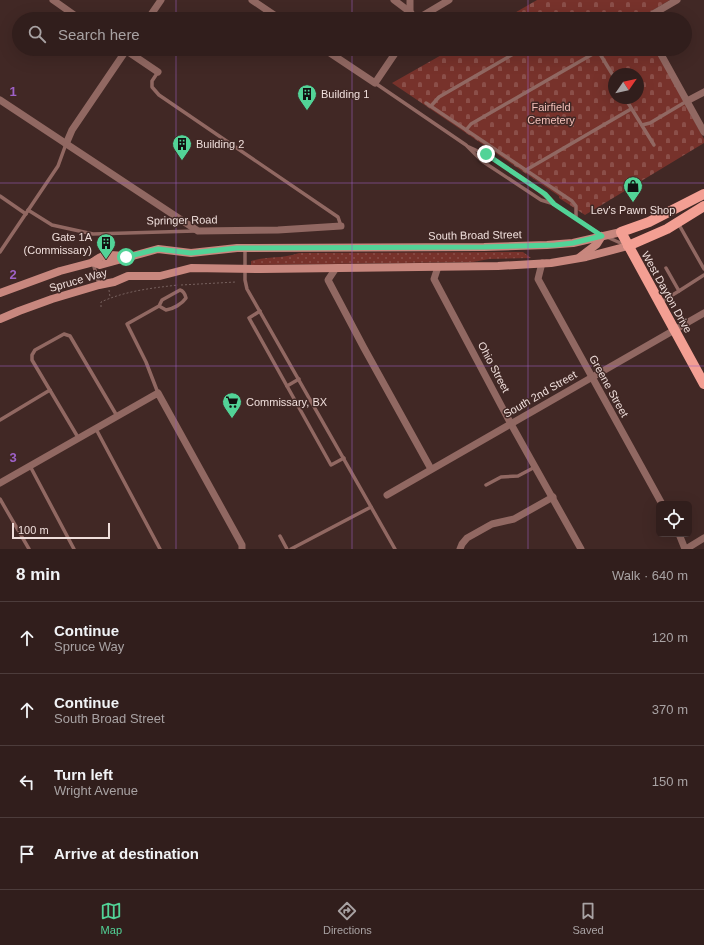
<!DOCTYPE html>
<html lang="en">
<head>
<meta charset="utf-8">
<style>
	body { margin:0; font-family:Arial,sans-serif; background:#3d2b29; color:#f1f3f6 }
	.controls { position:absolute; right:12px; bottom:12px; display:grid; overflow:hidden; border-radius:6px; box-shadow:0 4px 16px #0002 }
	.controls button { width:36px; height:36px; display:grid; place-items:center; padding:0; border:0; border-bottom:1px solid #4c3c3b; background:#311e1c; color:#f1f3f6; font:20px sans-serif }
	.compass { position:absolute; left:608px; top:68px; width:36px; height:36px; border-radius:50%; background:#311e1c; box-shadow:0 4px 16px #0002; rotate:56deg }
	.scale { position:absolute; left:12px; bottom:10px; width:98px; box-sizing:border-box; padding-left:4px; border:2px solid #efdedb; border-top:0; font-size:11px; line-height:14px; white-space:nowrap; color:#efdedb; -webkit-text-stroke:3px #412825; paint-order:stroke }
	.stop { position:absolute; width:12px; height:12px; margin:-9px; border:3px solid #52d397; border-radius:50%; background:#fff }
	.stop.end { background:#52d397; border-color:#fff; box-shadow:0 1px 4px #0008 }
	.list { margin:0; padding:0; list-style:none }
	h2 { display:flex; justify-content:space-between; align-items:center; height:52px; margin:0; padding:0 16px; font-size:17px }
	h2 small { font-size:13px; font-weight:400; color:#a8a2a3 }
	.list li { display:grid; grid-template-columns:26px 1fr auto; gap:12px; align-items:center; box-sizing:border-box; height:72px; padding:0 16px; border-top:1px solid #4c3c3b }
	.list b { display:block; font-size:15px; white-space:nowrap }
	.list p { margin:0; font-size:13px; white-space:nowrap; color:#a8a2a3 }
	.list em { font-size:13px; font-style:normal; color:#a8a2a3 }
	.icon { flex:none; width:22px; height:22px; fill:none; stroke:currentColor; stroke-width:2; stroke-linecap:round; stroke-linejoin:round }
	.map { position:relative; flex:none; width:704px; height:549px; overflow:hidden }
	.search { position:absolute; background:#311e1c; box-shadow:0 4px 16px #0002; left:12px; right:12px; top:12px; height:44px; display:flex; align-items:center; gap:10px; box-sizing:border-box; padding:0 14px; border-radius:22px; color:#a8a2a3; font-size:15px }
	.sheet { height:340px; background:#311e1c }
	nav { display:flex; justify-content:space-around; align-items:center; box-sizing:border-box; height:56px; border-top:1px solid #4c3c3b; background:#311e1c; font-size:11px; color:#a8a2a3 }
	nav a { display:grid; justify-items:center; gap:2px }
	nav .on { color:#52d397 }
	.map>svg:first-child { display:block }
</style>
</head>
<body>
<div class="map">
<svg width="704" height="549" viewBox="0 0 704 549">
	<defs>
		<pattern id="green-dots" width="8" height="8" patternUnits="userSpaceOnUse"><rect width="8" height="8" fill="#77322b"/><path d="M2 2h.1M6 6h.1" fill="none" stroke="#8b4f49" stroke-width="1.8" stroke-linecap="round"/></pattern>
		<pattern id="cemetery-stones" width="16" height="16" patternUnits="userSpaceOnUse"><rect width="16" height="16" fill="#77322b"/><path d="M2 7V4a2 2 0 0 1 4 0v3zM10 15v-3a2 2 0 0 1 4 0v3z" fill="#8b4f49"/></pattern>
	</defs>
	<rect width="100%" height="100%" fill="#412825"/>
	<path fill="url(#green-dots)" d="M523 252 531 258 489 259 473 262 251 265V261C267 256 283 259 299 253Z"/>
	<g fill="url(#cemetery-stones)" fill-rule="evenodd">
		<path d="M537 0H670L638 19H504Z"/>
		<path d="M452 49H655L704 139V143L585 215 559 198V196L392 83ZM614 74H638V98H614Z"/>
	</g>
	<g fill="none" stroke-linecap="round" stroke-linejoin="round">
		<g stroke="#77615e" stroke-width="1" stroke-dasharray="2 2" stroke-linecap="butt">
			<path d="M181 285 236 282"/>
			<path d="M109 290 110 297"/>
			<path d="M101 307V302C125 291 152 288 178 285"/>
		</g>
		<g stroke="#916862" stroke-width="3.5">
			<path d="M597 49 614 77"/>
			<path d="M158 72 152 81V87L159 95 338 217 341 226"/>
			<path d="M375 83 466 145 482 161 541 200 554 204 601 235"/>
			<path d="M625 98 654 145"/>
			<path d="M426 103 572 201 576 206V218"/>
			<path d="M431 106 439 97 522 49"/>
			<path d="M642 125 650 123 687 101"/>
			<path d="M466 130 471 124 598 51"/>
			<path d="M469 147C488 155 504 166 521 177 532 185 543 193 553 203"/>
			<path d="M526 170 631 109"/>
			<path d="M0 196 26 214"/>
			<path d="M28 210 52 225 93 234 195 231"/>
			<path d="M678 223 704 269"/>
			<path d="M607 237 625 245"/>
			<path d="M245 248V280L247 289 395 549"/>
			<path d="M0 252 58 166 66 144"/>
			<path d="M93 263 99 284"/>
			<path d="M666 268 679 291 704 275"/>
			<path d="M661 302 679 291"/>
			<path d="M260 311 249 318 331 465 344 458"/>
			<path d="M287 386 299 379"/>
			<path d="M158 393 146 362 127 324 159 306 162 300 180 290C184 291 185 294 186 298 182 304 173 309 166 310L159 306"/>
			<path d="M0 420 50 390"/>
			<path d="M96 429 160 549"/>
			<path d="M79 439 32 360V355L35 350 64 334 70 336 117 416"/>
			<path d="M30 466 74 549"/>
			<path d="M486 485 501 477 518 476 535 467"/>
			<path d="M0 499 29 549"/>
			<path d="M280 536 287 549"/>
			<path d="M291 549 371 507"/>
		</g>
		<g stroke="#916862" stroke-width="7">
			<path d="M53 0 80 19"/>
			<path d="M252 0 280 19"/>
			<path d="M394 0 410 12"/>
			<path d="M410 0V12L416 19"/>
			<path d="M148 19 161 0"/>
			<path d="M417 19 449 0"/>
			<path d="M648 19 653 14 677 0"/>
			<path d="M124 49 158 72"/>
			<path d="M324 49 375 83 398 49"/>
			<path d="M658 49 704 132"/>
			<path d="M0 100 198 231 278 230 341 226"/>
			<path d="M687 101 704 92"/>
			<path d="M66 144 72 130 127 49"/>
			<path d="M542 263 538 279 662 504"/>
			<path d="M438 267 434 279 511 424 581 549"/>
			<path d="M336 268 328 280 364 348 431 469"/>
			<path d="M0 483 158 393 242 545V549"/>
			<path d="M387 495 704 313"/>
			<path d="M679 534 685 549"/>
			<path d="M460 549 462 544 467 538 492 524 514 519 553 497"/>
			<path d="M686 549 704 538"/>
		</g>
		<g stroke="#c8877e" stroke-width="8">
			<path d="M580 257 597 244 602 236"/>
			<path d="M93 262 100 265 158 249 191 253 237 248 484 247 547 245 573 243 621 232"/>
			<path d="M93 262C104 253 113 254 126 257"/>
			<path d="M0 293 60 271 98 261"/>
			<path d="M0 319 19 311 52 299 99 285 114 282 128 276H160L191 268 261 269 498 266 551 263 586 257 628 246"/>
		</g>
		<g stroke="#f39f93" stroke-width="10">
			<path d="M704 194 649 222 621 232 704 384"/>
			<path d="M628 246 667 229 704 206"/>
		</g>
	</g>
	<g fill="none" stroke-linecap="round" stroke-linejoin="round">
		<path stroke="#52d397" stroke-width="5" d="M126 257 158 249 191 253 237 248 484 247 555 245 573 243 602 236 554 204 545 194 486 154"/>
	</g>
	<path fill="none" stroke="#9e61c7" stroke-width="1" stroke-opacity="0.55" d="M176 0V19M352 0V19M528 0V19M176 49V549M352 49V549M528 49V549M0 183H704M0 366H704"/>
	<defs>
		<symbol id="building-pin" viewBox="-11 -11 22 30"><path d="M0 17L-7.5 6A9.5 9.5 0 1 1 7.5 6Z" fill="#52d397" stroke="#412825"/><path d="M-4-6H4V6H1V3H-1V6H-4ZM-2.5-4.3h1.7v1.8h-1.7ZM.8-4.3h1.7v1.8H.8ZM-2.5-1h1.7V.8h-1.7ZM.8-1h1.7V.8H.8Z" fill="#111"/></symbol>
		<symbol id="shop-pin" viewBox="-11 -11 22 30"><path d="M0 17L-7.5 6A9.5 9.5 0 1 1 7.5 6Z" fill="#52d397" stroke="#412825"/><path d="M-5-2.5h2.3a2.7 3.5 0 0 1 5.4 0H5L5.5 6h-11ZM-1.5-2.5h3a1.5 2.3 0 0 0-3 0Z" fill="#111"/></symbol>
		<symbol id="supermarket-pin" viewBox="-11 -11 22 30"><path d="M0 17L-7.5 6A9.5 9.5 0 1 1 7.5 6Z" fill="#52d397" stroke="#412825"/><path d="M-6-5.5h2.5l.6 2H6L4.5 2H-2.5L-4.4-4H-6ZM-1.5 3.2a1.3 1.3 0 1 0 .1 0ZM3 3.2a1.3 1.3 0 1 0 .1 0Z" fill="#111"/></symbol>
	</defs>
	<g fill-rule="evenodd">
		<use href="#building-pin" x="296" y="83" width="22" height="30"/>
		<use href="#building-pin" x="171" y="133" width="22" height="30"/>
		<use href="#shop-pin" x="622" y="175" width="22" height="30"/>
		<use href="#building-pin" x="95" y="232" width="22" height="30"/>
		<use href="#supermarket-pin" x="221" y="391" width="22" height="30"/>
	</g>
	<g text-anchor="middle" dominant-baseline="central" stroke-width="3" stroke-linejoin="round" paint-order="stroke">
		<g font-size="11" fill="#efdedb" stroke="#412825" text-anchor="start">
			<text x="321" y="94">Building 1</text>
			<text x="196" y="144">Building 2</text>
			<text x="633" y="210" text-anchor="middle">Lev's Pawn Shop</text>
			<text x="92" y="237" text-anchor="end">Gate 1A<tspan x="92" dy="13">(Commissary)</tspan></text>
			<text x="246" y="402">Commissary, BX</text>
		</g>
		<g font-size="11" fill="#f2bfb8" stroke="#412825">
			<text x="551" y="107">Fairfield<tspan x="551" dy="13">Cemetery</tspan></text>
		</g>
		<g font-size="11" fill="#efdedb" stroke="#412825">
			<text transform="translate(182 220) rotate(-1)">Springer Road</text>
			<text transform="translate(475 235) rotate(-1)">South Broad Street</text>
			<text transform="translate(78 280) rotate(-16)">Spruce Way</text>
			<text transform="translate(667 292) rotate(61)">West Dayton Drive</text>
			<text transform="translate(494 367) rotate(62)">Ohio Street</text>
			<text transform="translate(609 386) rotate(61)">Greene Street</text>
			<text transform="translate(540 394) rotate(-30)">South 2nd Street</text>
		</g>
	</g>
	<g font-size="13" text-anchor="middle" font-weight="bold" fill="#9e61c7" stroke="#412825" stroke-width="3" stroke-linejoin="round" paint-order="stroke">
		<text x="13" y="96">1</text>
		<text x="13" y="279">2</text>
		<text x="13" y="462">3</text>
	</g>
</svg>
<div class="controls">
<button><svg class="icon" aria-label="locate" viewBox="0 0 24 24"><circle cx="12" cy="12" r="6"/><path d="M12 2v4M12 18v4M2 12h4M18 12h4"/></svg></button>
</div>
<svg class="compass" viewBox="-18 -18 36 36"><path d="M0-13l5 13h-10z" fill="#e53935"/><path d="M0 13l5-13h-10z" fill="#a8a2a3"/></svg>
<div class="scale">100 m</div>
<div class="stop" style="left:126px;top:257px"></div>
<div class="stop end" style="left:486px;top:154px"></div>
<div class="search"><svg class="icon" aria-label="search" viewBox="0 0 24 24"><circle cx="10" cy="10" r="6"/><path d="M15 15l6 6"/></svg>Search here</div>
</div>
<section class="sheet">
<h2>8 min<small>Walk · 640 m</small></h2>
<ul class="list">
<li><svg class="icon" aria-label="ahead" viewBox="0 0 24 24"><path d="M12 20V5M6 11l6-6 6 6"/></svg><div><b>Continue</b><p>Spruce Way</p></div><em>120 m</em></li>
<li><svg class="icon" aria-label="ahead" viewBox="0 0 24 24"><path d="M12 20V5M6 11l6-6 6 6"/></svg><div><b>Continue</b><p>South Broad Street</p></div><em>370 m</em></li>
<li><svg class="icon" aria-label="left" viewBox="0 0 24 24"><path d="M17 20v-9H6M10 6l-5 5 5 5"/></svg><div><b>Turn left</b><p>Wright Avenue</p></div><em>150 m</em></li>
<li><svg class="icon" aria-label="arrive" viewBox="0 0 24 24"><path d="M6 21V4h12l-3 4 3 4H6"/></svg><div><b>Arrive at destination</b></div></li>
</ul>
</section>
<nav>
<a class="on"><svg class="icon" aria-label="map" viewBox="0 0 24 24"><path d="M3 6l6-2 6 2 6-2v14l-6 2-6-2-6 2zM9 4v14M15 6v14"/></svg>Map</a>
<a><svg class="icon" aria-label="directions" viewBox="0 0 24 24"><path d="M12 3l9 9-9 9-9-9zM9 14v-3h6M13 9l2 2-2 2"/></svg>Directions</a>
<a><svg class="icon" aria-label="saved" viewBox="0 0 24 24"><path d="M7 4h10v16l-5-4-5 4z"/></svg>Saved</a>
</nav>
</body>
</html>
